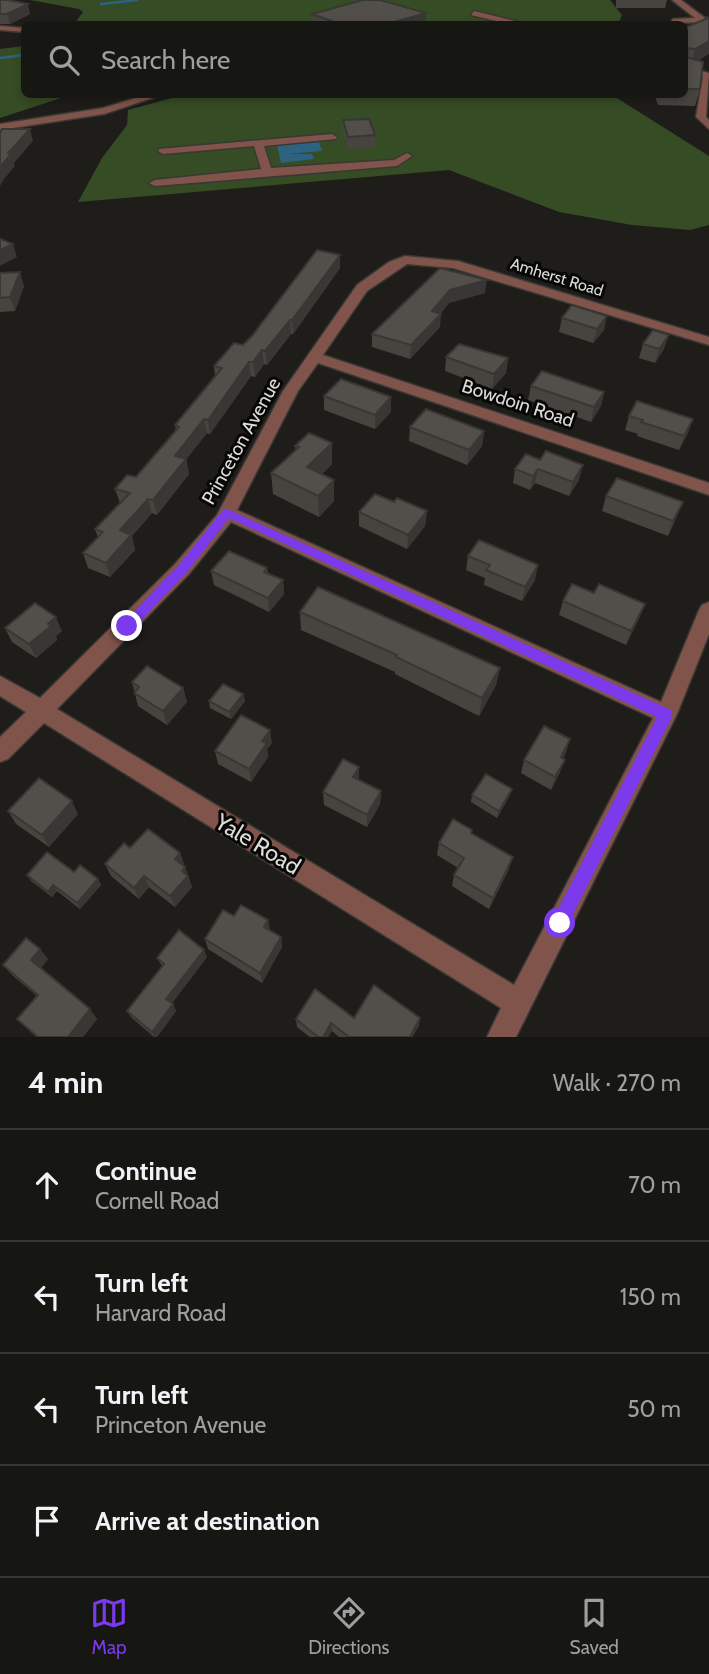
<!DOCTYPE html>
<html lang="en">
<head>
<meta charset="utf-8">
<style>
	body { margin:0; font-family:Cabin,sans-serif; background:#232321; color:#f1f3f6 }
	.stop { position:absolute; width:21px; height:21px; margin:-16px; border:5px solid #7c3aed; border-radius:50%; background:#fff }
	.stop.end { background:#7c3aed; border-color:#fff; box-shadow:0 2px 7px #0008 }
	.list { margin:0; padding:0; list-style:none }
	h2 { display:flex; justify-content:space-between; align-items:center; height:91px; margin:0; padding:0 28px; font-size:30px }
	h2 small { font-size:23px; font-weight:400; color:#9e9fa0 }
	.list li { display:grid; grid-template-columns:46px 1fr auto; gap:21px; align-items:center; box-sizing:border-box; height:112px; padding:0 28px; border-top:2px solid #353533 }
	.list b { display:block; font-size:26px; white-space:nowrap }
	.list p { margin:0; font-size:23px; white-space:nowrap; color:#9e9fa0 }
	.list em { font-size:23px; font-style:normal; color:#9e9fa0 }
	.icon { flex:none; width:38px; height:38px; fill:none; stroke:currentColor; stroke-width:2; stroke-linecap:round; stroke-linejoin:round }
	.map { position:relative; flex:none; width:709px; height:1037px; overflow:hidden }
	.search { position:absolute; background:#161613; box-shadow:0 4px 10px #0003; left:21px; right:21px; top:21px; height:77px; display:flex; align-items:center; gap:18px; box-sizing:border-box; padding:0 24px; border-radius:10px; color:#9e9fa0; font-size:26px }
	.sheet { height:539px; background:#161613 }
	nav { display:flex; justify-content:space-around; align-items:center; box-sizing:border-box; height:98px; border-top:2px solid #353533; background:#161613; font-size:19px; color:#9e9fa0 }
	nav a { display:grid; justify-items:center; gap:4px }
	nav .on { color:#7c3aed }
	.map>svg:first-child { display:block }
</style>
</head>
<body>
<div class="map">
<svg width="709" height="1037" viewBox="0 0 709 1037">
	<rect width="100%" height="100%" fill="#1e1d19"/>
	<g fill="#364c25">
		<path d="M30 0H610L622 15 618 24H89L75 23 83 12 79 9Z"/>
		<path d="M24 46V94L70 95 0 118V49Z"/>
		<path d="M183 95H612L709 156V225L690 230 632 225 559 212 449 170 78 202 102 158 127 125 128 110Z"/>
	</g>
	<path fill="#2d6281" d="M319 142 322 151 289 154H312L314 159 281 163 277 145Z"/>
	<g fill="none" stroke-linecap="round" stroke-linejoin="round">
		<g stroke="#2d6281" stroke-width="2.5">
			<path d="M101 4 137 0"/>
			<path d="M0 58 24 55"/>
		</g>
		<defs>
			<g id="minor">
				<path d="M672 0H681L705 18H709V22L670 23 673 19 695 18Z"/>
				<path d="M474 11 519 22 520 24H509L471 15Z"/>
				<path d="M0 26 24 28V32L0 30Z"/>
				<path d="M684 66 709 73 706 117 709 120V129L696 117 703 77 684 72Z"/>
				<path d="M149 94H164L104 114 0 130V124L103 108Z"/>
				<path d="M332 134 337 137 336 139 264 146 271 168 394 160 407 153 412 156 397 166 155 186 149 183 155 180 261 169 254 146 163 154 158 151 159 149Z"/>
				<path d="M405 256 458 261 709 337V345L453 268 407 264 367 291 323 355 709 483V495L318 363 298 391 237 510 661 702 699 610 702 605 709 602V634L677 714 516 1037H487L501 1008 44 723 8 759 0 762V737L26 712 0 696V676L40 698 175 564 217 515 283 391 357 285 389 262ZM231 522 653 718 514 985 57 709 189 574Z"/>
			</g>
		</defs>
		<use href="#minor" stroke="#393834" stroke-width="3"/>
		<use href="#minor" fill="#80544b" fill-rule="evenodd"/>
	</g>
	<g fill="#474440">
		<path d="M0 0 30 14 10 24H0Z"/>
		<path d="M616 0H667L665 8H616Z"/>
		<path d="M312 14 426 24H312Z"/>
		<path d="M709 18 698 61 700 89 695 106 658 105 654 94H684V28Z"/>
		<path d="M343 120 375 135V147L349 149 343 132Z"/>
		<path d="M340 255V268L293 334H291L267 365 264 364 255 377 251 376 210 434 207 433 186 459 189 474 157 515 152 513 132 536 135 550 110 577 88 568 83 553 98 538 95 529 120 503 115 489 136 477 176 431 175 425 215 376 214 366 243 345Z"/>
		<path d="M440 268 485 293 449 303 440 314V327L410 359 372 347V334Z"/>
		<path d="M0 273 24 286 15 311 0 312Z"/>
		<path d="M562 318 604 330 593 343 559 332Z"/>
		<path d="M643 344 664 349 655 363 639 358Z"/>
		<path d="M446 357 508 358 506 373 492 389 445 371Z"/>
		<path d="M531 386 604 392 601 406 591 422 528 400Z"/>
		<path d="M324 396 391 412 375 429 324 410Z"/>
		<path d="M629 416 688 433 679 450 637 436 638 434 625 430Z"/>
		<path d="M410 427 484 431 482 446 467 465 409 441Z"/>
		<path d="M332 443V464L322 474 334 480V501L319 517 273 494 271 473 296 451 295 446Z"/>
		<path d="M540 460 579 480 569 496 535 483 530 490 513 483 515 469Z"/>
		<path d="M606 496 677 516 668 536 602 511Z"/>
		<path d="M394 502 427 511 425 526 407 549 359 526V512Z"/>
		<path d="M468 556 535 580 522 601 484 585 485 578 466 570Z"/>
		<path d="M267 568 268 573 283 580 284 594 269 612 214 585 211 571Z"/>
		<path d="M594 593 645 604 639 618 626 645 559 615 563 601Z"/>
		<path d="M300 612 500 668 496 685 479 716 395 674V672L301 630Z"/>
		<path d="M5 628 62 631 56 636 57 640 36 658 12 642Z"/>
		<path d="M132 682 183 688 187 702 167 725 138 706Z"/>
		<path d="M243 694 245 701 231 719 210 708 209 701Z"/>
		<path d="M570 739 563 758 560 772 551 790 521 773 524 760Z"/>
		<path d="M272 743 267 749 268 757 251 782 218 764 215 751Z"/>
		<path d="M359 780 381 791 380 804 367 827 324 805 323 792Z"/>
		<path d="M472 795H510L497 818 471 802Z"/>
		<path d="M8 811 78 814 49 847 16 824Z"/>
		<path d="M472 830 471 833 509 869 489 909 452 886 454 875 458 868 437 855 439 843Z"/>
		<path d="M130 848 180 853 192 887 175 907 149 887 139 899 111 876 105 864Z"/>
		<path d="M74 872 98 879 101 885 80 909 57 891 52 897 31 881 27 875Z"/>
		<path d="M234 916 268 920 270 930 281 937 282 947 262 983 208 949 205 939Z"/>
		<path d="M207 957 172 1003 176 1011 157 1037H154L132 1018 127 1011 162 966 157 958Z"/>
		<path d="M48 959 41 968 97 1019 83 1037H36L17 1019 37 996 12 975 3 965Z"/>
		<path d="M354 1018 419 1026 412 1037H339L332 1031 328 1037H310L297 1027 296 1019Z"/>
	</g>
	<g fill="#393734">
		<path d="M28 4 30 14 10 24 7 14Z"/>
		<path d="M426 13V24H387Z"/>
		<path d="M709 41V54L691 65 695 49Z"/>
		<path d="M30 129 33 141 14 163 15 166 4 179 0 186V167L8 153Z"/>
		<path d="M13 244 17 257 0 266V250Z"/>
		<path d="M340 255V268L293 334 292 320Z"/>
		<path d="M20 272 24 286 15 311 10 297Z"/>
		<path d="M487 280 485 293 449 303 431 324 432 311 450 290Z"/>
		<path d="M441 314 440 327 410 359 411 345Z"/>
		<path d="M607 316 604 330 593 343 597 329Z"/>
		<path d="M290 320 291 334 267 365 265 351Z"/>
		<path d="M669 335 664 349 655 363 659 349Z"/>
		<path d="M262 350 264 364 255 377 253 362Z"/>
		<path d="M508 358 506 373 492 389 494 374Z"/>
		<path d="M249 362 251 376 210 434 208 420Z"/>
		<path d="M604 392 601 406 591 422 594 407Z"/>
		<path d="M391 397V412L375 429V415Z"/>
		<path d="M204 419 207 433 178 470 175 456Z"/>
		<path d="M693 419 688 433 679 450 684 436Z"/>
		<path d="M484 431 482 446 467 465 469 450Z"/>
		<path d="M332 443V464L308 488 307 467Z"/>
		<path d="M186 459 189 474 157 515 153 500Z"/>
		<path d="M583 465 579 480 569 496 573 482Z"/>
		<path d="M538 469 535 483 530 490 533 476Z"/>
		<path d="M334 480V501L319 517 318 496Z"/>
		<path d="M148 499 152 513 132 536 135 550 110 577 106 563 120 530Z"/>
		<path d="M683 502 677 516 668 536 673 521Z"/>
		<path d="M427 511 425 526 407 549 408 535Z"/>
		<path d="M538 565 535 580 522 601 525 587Z"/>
		<path d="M283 580 284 594 269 612 268 598Z"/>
		<path d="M645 604 639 618 626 645 631 631Z"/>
		<path d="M56 617 62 631 56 636 57 640 36 658 29 644 48 624Z"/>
		<path d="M500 668 496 685 479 716 482 698Z"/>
		<path d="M183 688 187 702 167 725 163 711Z"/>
		<path d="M243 694 245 701 231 719 229 712Z"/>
		<path d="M270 730 272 743 267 749 268 757 251 782 249 769 262 741Z"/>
		<path d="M570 739 566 753 557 770 561 757Z"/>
		<path d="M565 760 560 772 551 790 555 777Z"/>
		<path d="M359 767V780L353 777Z"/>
		<path d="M512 789 510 795 497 818 499 811Z"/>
		<path d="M381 791 380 804 367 827V815Z"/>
		<path d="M72 801 78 814 49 847 42 835Z"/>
		<path d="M180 853 184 865 179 870 175 859Z"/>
		<path d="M513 857 509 869 489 909 493 898Z"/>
		<path d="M185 867 192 887 175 907 170 896 182 871Z"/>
		<path d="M144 876 149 887 139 899 134 888Z"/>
		<path d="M98 879 101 885 80 909 77 903Z"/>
		<path d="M53 885 57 891 52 897 48 892Z"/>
		<path d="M268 920 270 931 264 927Z"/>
		<path d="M281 937 282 947 262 983 260 973Z"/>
		<path d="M40 949 48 959 39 970 31 960Z"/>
		<path d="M204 950 207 957 170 1006 166 999Z"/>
		<path d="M173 1004 176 1011 157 1037H155L152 1032Z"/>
		<path d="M90 1009 97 1019 83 1037H68Z"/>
		<path d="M420 1018 419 1026 412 1037H410Z"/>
		<path d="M331 1023 332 1031 328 1037H323Z"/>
	</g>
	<g fill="#524f4b" stroke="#393734" stroke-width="2">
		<path d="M0 0H8L28 4 7 14H0Z"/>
		<path d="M363 0H380L426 13 387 24 377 22 368 24H340L312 14Z"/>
		<path d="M708 18H709V41L695 49 686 48V57L703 62 700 89H684V28Z"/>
		<path d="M369 119 375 135 348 137 343 120Z"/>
		<path d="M2 129H30L8 153 11 154 0 167V133Z"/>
		<path d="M0 239 13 244 0 250Z"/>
		<path d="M317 250 340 255 292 320H290L265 351 262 350 253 362H249L208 420 204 419 175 456 186 459 153 500 148 499 120 530 131 535 106 563 83 553 103 532 95 529 130 493 115 489 127 475 136 477 179 427 175 425 222 368 214 366 234 343 243 345 252 336Z"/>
		<path d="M440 268 487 280 450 290 432 311 441 314 411 345 372 334Z"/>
		<path d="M20 272 10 297 0 298V273Z"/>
		<path d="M572 305 607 316 597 329 562 318Z"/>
		<path d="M653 330 669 335 659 349 643 344Z"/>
		<path d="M459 344 508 358 494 374 446 357Z"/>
		<path d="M542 371 604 392 594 407 531 386Z"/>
		<path d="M341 379 391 397 375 415 324 396Z"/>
		<path d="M637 401 693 419 684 436 641 422 643 420 629 416Z"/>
		<path d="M426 409 484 431 469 450 410 427Z"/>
		<path d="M309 433 332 443 307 467 334 480 318 496 271 473 299 447 295 446Z"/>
		<path d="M546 451 583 465 573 482 538 469 533 476 515 469 526 454 540 460Z"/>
		<path d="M617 478 683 502 673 521 606 496Z"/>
		<path d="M375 494 394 502 397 498 427 511 408 535 359 512Z"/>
		<path d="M479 540 538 565 525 587 486 570 490 565 468 556Z"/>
		<path d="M229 551 267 568 264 572 283 580 268 598 211 571Z"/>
		<path d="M572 584 594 593 599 584 645 604 631 631 563 601Z"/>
		<path d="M318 587 500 668 482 698 396 657 397 655 300 612Z"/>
		<path d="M35 603 56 617 48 624 51 626 29 644 5 628Z"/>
		<path d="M147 666 183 688 163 711 134 693 139 687 132 682Z"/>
		<path d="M223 684 243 694 229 712 209 701Z"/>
		<path d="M241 715 270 730 262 741 267 743 249 769 215 751Z"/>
		<path d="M544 726 570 739 561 757 565 760 555 777 524 760Z"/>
		<path d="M343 759 359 767 353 777 381 791 367 815 323 792Z"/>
		<path d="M486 774 512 789 499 811 472 795Z"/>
		<path d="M39 778 72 801 42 835 8 811Z"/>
		<path d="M453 819 472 830 471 833 513 857 493 898 454 875 464 858 439 843Z"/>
		<path d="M148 829 180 853 175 859 185 867 182 871 188 876 170 896 144 876 134 888 105 864 124 843 130 848Z"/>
		<path d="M47 852 74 872 80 865 98 879 77 903 53 885 48 892 27 875Z"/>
		<path d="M241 905 268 920 264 927 281 937 260 973 205 939 223 910 234 916Z"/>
		<path d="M179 930 204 950 166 999 173 1004 152 1032 127 1011 164 964 157 958Z"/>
		<path d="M26 938 40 949 31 960 90 1009 68 1037H38L17 1019 38 995 3 965Z"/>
		<path d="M374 985 420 1018 410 1037H349L331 1023 323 1037H318L296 1019 315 989 354 1018Z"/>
	</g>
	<path fill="#7c3aed" d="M227 509 671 710V719L566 928 560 931 554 928 552 923 554 917 657 717 229 518 187 572 132 630H123V623L178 566 223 510Z"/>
	<g text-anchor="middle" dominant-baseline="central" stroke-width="6" stroke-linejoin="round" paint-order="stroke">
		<g font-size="16" fill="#dddcda" stroke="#070706">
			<text transform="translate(557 277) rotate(17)">Amherst Road</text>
		</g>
		<g font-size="19" fill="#dddcda" stroke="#070706">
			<text transform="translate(518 403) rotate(18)">Bowdoin Road</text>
			<text transform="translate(241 441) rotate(-61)">Princeton Avenue</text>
		</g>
		<g font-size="23" fill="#dddcda" stroke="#070706">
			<text transform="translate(258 844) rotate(31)">Yale Road</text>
		</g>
	</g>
</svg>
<div class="stop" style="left:560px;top:923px"></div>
<div class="stop end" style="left:127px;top:626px"></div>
<div class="search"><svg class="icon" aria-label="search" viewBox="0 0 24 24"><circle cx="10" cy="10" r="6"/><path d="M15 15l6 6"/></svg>Search here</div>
</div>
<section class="sheet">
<h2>4 min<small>Walk · 270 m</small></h2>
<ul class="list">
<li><svg class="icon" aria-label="ahead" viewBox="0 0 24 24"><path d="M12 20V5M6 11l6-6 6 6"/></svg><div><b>Continue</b><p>Cornell Road</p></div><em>70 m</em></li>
<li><svg class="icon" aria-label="left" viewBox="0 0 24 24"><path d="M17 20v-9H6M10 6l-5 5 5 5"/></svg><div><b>Turn left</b><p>Harvard Road</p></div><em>150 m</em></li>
<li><svg class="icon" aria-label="left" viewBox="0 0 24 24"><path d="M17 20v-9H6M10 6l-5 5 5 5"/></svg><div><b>Turn left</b><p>Princeton Avenue</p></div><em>50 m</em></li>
<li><svg class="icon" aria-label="arrive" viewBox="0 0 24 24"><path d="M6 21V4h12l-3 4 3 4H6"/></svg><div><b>Arrive at destination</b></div></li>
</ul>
</section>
<nav>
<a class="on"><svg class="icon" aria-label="map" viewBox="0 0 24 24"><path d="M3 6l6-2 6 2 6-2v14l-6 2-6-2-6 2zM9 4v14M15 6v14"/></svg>Map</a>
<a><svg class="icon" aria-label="directions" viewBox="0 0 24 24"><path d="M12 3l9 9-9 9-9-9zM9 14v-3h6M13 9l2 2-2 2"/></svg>Directions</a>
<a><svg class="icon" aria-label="saved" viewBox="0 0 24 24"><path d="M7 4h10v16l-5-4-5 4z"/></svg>Saved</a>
</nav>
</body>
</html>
